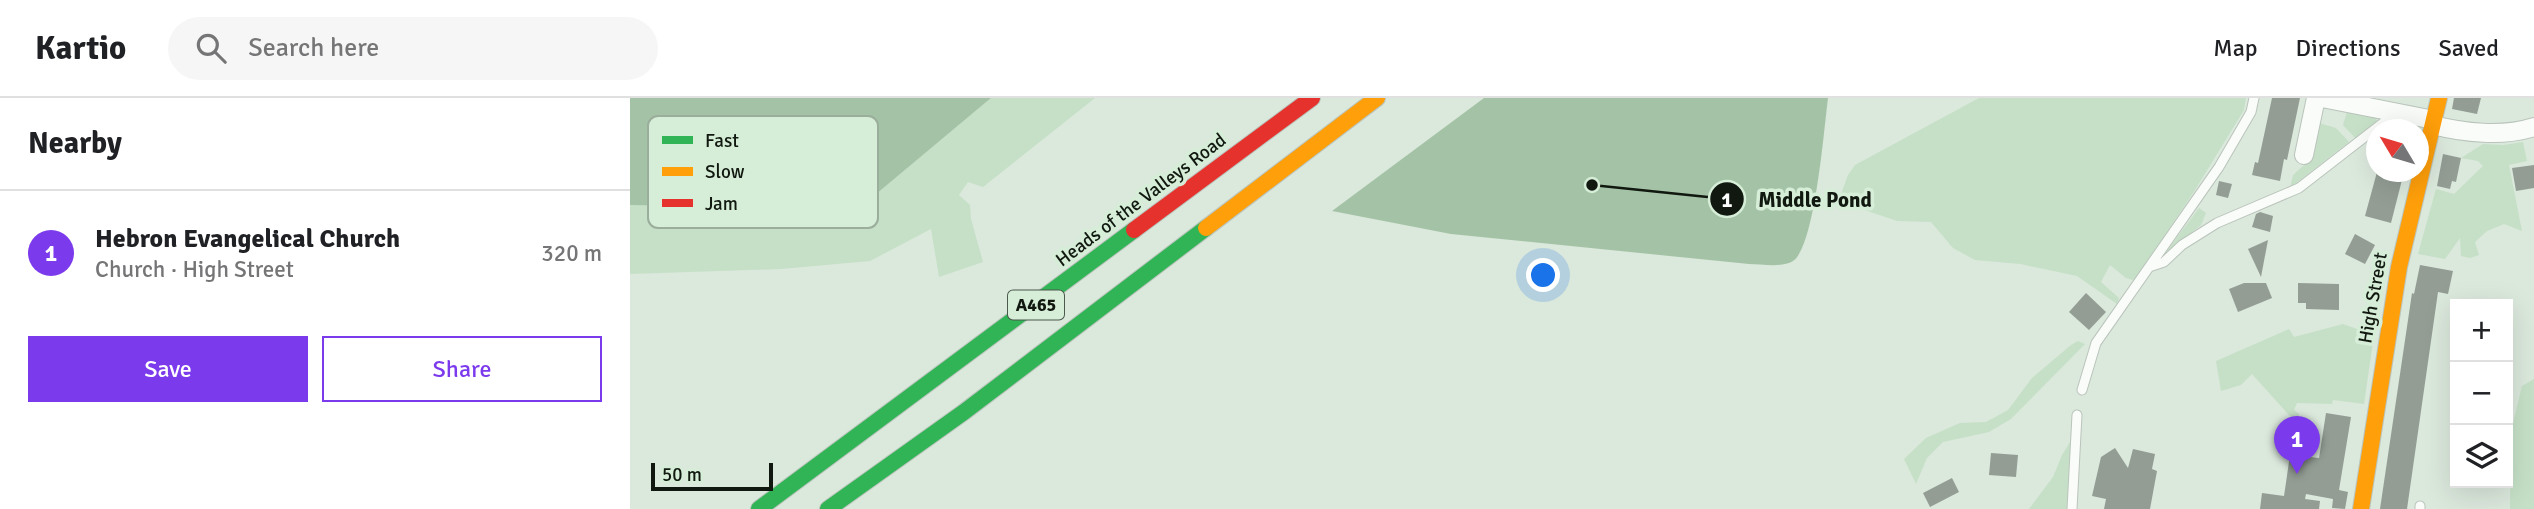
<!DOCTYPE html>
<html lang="en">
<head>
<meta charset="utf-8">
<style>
	body { margin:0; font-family:Signika,sans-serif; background:#f6f6f6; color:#202124 }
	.controls { position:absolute; right:21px; bottom:21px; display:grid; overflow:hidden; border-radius:0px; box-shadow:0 7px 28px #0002 }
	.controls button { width:63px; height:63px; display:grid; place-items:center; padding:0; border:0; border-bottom:2px solid #e0e0e0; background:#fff; color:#202124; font:35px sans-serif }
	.compass { position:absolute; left:1736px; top:21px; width:63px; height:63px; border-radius:50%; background:#fff; box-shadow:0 7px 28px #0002; rotate:308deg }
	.scale { position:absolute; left:21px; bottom:18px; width:122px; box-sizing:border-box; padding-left:7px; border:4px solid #101810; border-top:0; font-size:19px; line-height:24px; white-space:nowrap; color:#101810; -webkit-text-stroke:5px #d6edd7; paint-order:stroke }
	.you { position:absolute; left:914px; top:178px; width:24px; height:24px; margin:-18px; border:5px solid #fff; border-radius:50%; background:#1a73e8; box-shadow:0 0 0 10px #1a73e833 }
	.badge { display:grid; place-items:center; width:46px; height:46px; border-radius:50%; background:#7c3aed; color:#fff; font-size:23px; font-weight:700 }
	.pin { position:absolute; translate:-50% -58px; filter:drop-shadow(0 2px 4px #0008) }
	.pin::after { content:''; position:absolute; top:37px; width:24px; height:21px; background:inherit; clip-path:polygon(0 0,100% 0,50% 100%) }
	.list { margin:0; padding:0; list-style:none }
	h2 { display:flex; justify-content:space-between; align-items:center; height:91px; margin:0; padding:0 28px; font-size:30px }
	h2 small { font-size:23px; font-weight:400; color:#757577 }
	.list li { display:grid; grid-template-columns:46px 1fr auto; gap:21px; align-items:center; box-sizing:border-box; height:126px; padding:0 28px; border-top:2px solid #e0e0e0 }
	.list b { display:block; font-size:26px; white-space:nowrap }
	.list p { margin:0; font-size:23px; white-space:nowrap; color:#757577 }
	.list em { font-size:23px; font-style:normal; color:#757577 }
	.actions { display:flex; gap:14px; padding:21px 28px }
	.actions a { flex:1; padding:16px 0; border:2px solid #7c3aed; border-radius:0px; text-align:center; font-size:24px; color:#7c3aed }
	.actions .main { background:#7c3aed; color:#fff }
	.icon { flex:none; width:38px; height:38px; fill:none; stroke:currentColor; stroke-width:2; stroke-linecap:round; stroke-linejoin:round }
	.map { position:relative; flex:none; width:1904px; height:411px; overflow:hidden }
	header { display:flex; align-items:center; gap:42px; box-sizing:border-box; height:98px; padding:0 35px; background:#fff; border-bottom:2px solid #e0e0e0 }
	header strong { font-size:33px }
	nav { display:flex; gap:38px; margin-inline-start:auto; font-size:24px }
	.search { width:490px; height:63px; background:#f6f6f6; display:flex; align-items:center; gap:18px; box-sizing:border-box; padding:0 24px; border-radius:38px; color:#757577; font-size:26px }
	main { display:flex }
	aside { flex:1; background:#fff }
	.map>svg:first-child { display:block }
</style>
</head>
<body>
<header>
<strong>Kartio</strong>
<div class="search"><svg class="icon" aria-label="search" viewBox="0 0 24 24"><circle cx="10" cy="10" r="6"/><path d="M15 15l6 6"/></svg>Search here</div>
<nav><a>Map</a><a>Directions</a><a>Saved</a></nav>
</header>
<main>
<aside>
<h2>Nearby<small></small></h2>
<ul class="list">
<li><span class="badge">1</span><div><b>Hebron Evangelical Church</b><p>Church · High Street</p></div><em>320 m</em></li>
</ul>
<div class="actions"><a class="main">Save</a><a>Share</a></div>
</aside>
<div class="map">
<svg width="1904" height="411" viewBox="0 0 1904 411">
	<rect width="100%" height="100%" fill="#dbe8dc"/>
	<g fill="#c6e0c7">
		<path d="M361 0H465L353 89 338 84 329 97 340 107 341 121 353 164 309 179 301 131 240 163 151 171 0 176V107L209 112 227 109 239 102Z"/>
		<path d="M1349 0H1616L1614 12 1565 92 1507 179 1503 182 1496 180 1480 167 1471 184 1489 200 1487 206 1447 178 1390 166 1345 162 1323 150 1301 124 1267 123 1217 106 1211 96 1218 77 1225 67Z"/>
		<path d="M1717 14 1745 19 1747 23 1725 40 1713 27Z"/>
		<path d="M1689 25 1706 30 1719 44 1660 90 1663 77 1683 59Z"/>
		<path d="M1893 44 1897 63 1879 67 1892 133 1874 126 1857 133 1845 144 1849 157 1840 160 1831 158 1830 140 1815 161 1788 156 1806 91 1824 96 1853 68 1848 63 1831 60 1853 46 1873 47Z"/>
		<path d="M1569 110 1576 115 1571 127 1534 157Z"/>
		<path d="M1713 226 1744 237 1734 306 1703 302 1702 306 1667 305 1664 312 1669 316 1668 327 1622 276 1611 287 1591 293 1586 263 1659 231 1664 239Z"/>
		<path d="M1448 243 1455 246 1381 321 1359 334 1313 344 1297 360 1286 386 1274 361 1296 340 1330 325 1356 324 1378 312 1402 280 1441 247Z"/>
		<path d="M1904 281V411H1880L1881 334 1892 288Z"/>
		<path d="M1440 344 1442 359 1438 411H1399L1423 379 1432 357Z"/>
	</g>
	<g fill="#a4c3a6">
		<path d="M0 0H361L239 102 227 109 209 112 0 107Z"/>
		<path d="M854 0H1198C1194 31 1185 149 1163 163 1152 170 1132 166 1119 166L821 136 702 113Z"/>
	</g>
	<g fill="#939d94">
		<path d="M1642 0H1670L1657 62 1654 61 1650 83 1622 77 1625 64 1628 65Z"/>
		<path d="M1824 0H1851L1847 16 1822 11Z"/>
		<path d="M1813 56 1831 60 1826 84 1822 83 1820 91 1807 88Z"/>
		<path d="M1904 67V90L1886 93 1882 70Z"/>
		<path d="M1747 74H1774L1761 125 1735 118Z"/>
		<path d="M1589 83 1602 86 1598 100 1586 97Z"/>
		<path d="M1630 114 1643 118 1640 134 1622 129 1626 116Z"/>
		<path d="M1725 136 1745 147 1735 166 1715 156Z"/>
		<path d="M1638 142 1631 179 1618 151Z"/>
		<path d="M1790 167 1823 173 1818 196 1808 194 1777 411H1750L1782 195 1784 196Z"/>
		<path d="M1614 185H1636L1642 200 1608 214 1599 191Z"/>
		<path d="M1668 185 1709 186V212L1676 211V205H1668Z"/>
		<path d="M1456 195 1476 214 1459 232 1439 214Z"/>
		<path d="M1696 315 1721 319 1709 392 1718 394 1715 411 1702 410 1703 401 1676 396 1675 401 1690 403 1689 411H1630L1632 395 1654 398 1660 357 1689 360Z"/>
		<path d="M1485 350 1498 370 1503 351 1525 356 1522 371 1527 373 1520 411H1474L1476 401 1462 398 1471 359Z"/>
		<path d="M1361 355 1388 357 1386 379 1359 377Z"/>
		<path d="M1322 380 1329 394 1300 409 1293 395Z"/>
	</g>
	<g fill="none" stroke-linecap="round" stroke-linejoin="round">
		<defs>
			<g id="lane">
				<path d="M1522 168 1534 164 1552 147 1587 125 1669 90 1758 21 1760 13"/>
				<path d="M1452 292 1466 245 1589 69 1621 14 1624 0"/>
				<path d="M1442 411 1447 317"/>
				<path d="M1790 411V408"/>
			</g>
			<g id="street">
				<path d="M1692 0 1804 22"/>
				<path d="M1803 27C1834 35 1873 39 1904 29"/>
				<path d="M1674 57 1686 0"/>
			</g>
			<g id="fast">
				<path d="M129 411 504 132"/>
				<path d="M198 411 334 314 576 130"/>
			</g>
			<g id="slow">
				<path d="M576 130 747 0"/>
				<path d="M1731 411 1769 169 1809 0"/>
			</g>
			<path id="jam" d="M504 132 682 0"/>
		</defs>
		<use href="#lane" stroke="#bac4bb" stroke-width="11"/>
		<use href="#street" stroke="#bac4bb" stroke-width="20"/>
		<use href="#fast" stroke="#bac4bb" stroke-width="18"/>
		<use href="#slow" stroke="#bac4bb" stroke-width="18"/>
		<use href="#jam" stroke="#bac4bb" stroke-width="18"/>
		<use href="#lane" stroke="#fafcfa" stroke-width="9"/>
		<use href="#street" stroke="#fafcfa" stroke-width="18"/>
		<use href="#fast" stroke="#30b455" stroke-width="16"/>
		<use href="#slow" stroke="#ff9f0a" stroke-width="16"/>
		<use href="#jam" stroke="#e5322d" stroke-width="16"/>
	</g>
	<g text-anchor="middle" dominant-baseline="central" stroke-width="7" stroke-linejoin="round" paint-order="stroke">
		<rect fill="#d6edd7" stroke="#4b584c" stroke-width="2" x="378" y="192.5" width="56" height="29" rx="5"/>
		<g font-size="18" font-weight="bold" fill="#101810">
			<text x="406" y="207">A465</text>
		</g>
		<g font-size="19" fill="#101810" stroke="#d6edd7">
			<text transform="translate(511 102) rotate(-37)">Heads of the Valleys Road</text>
			<text transform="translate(1743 200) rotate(-80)">High Street</text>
		</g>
	</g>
	<rect x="18" y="18" width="230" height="112" rx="10" fill="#d6edd7" stroke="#9bad9b" stroke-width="2"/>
	<rect x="32" y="38" width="31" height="8" fill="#30b455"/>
	<rect x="32" y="69" width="31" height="9" fill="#ff9f0a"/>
	<rect x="32" y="101" width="31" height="8" fill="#e5322d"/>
	<g font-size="19" fill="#101810">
		<text x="75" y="49">Fast</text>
		<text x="75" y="80">Slow</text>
		<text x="75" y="112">Jam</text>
	</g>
	<path fill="none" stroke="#101810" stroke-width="2.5" d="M962 87L1097 101"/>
	<g fill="#101810" stroke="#d6edd7" stroke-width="2.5">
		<circle cx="962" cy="87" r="7"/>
		<circle cx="1097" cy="101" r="18"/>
	</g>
	<g font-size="21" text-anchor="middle" font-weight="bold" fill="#fff">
		<text x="1097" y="109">1</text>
	</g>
	<g font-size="21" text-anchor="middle" font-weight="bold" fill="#101810" stroke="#d6edd7" stroke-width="7" stroke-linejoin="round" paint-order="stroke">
		<text x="1185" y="109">Middle Pond</text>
	</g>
</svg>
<div class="controls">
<button>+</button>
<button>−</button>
<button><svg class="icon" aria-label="layers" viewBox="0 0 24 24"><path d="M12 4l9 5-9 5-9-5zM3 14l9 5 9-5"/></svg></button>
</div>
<svg class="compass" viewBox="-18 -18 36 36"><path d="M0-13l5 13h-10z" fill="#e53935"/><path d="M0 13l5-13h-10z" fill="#757577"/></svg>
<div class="scale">50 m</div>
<div class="you"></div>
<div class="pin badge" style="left:1667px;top:376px">1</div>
</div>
</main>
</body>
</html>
